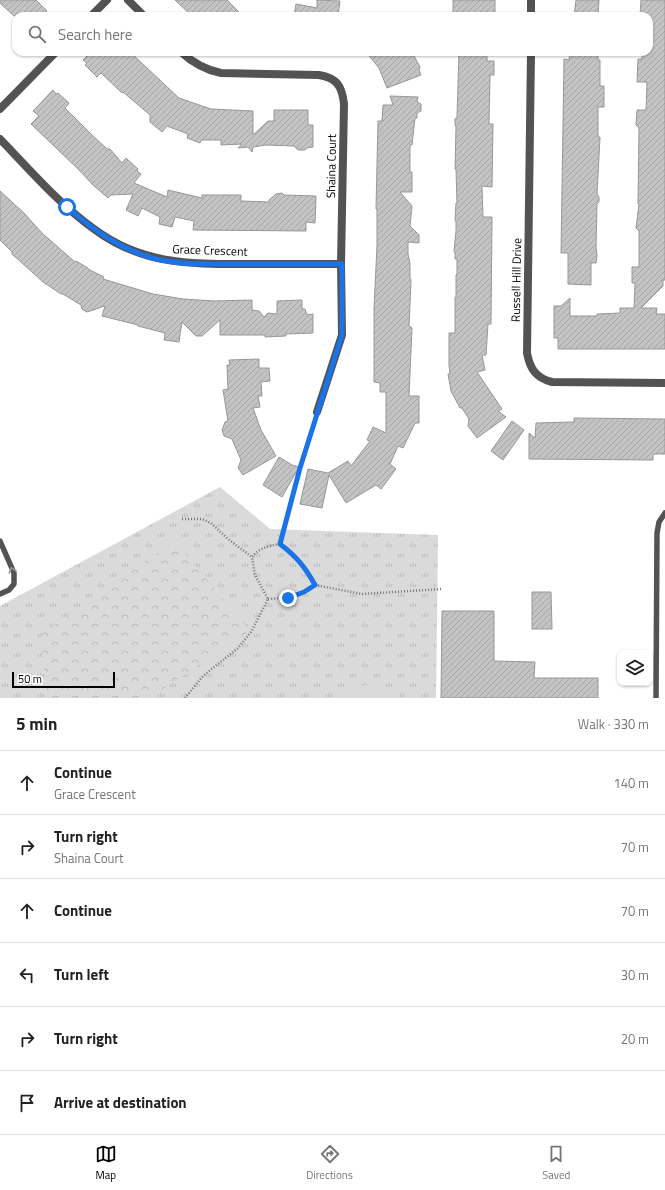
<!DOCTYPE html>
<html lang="en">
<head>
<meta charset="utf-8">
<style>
	body { margin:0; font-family:"Titillium Web",sans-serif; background:#f2f2f2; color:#222 }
	.controls { position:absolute; right:12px; bottom:12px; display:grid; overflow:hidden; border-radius:8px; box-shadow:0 1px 3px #0004 }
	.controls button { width:36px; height:36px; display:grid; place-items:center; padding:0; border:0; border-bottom:1px solid #e0e0e0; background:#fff; color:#222; font:20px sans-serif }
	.scale { position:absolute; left:12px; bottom:10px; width:103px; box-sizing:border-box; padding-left:4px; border:2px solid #000; border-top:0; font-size:11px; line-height:14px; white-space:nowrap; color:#000; -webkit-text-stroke:3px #fff; paint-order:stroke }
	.stop { position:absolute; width:12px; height:12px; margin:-9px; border:3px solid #1a73e8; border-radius:50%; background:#fff }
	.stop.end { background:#1a73e8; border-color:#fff; box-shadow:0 1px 4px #0008 }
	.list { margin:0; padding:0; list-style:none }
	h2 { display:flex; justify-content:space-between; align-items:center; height:52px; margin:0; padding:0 16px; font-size:17px }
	h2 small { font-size:13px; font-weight:400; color:#767676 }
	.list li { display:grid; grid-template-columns:26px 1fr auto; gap:12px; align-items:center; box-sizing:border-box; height:64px; padding:0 16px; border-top:1px solid #e0e0e0 }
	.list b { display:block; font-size:15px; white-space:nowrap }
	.list p { margin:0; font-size:13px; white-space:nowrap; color:#767676 }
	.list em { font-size:13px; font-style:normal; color:#767676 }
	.icon { flex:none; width:22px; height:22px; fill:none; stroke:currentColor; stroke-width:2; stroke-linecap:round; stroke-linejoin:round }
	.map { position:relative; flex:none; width:665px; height:698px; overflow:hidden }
	.search { position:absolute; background:#fff; box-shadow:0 1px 3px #0004; left:12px; right:12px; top:12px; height:44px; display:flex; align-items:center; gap:10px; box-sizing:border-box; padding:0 14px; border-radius:12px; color:#767676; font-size:15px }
	.sheet { height:436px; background:#fff }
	nav { display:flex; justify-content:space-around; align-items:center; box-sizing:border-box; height:56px; border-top:1px solid #e0e0e0; background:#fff; font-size:11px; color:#767676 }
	nav a { display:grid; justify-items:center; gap:2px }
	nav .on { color:#000 }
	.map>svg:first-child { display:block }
</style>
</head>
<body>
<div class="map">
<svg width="665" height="698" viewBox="0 0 665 698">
	<defs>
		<pattern id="grass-tufts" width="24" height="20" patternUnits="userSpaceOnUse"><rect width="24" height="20" fill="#dadada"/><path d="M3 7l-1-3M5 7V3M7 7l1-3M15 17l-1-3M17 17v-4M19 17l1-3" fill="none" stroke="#b9b9b9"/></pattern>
		<pattern id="forest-crowns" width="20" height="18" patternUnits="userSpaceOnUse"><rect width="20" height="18" fill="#dadada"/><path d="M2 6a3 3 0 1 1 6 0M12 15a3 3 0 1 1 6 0" fill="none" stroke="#b9b9b9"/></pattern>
		<pattern id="building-hatch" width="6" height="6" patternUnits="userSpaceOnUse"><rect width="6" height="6" fill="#c3c3c3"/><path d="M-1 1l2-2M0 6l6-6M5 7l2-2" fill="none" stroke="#a6a6a6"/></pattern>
	</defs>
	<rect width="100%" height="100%" fill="#fff"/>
	<path fill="url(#grass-tufts)" d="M220 487 270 529 438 535 436 698H0V606Z"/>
	<path fill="url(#forest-crowns)" d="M174 541 250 631 149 698H46L41 634Z"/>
	<path fill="#dadada" d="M367 685 387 693 399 692V698H339L354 688Z"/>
	<g fill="url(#building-hatch)" stroke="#979797">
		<path d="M0 0H36L47 11 42 16H14L0 3Z"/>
		<path d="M175 0H227L243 16H192Z"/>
		<path d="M317 0 340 1 338 16H294L296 4 317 8Z"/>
		<rect x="453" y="0" width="42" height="16"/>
		<path d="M576 0H599L598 16H574Z"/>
		<path d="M641 0H665V280H663V286L641 308H657L656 314H665V349H558V338H554V306H561L570 298V316H597V314L620 313V308H634L635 283H632V267H639V231L636 228 639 204H638L639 128 636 125 637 110H646L647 82H637L638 59H642V52H649V16H640Z"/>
		<path d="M91 52H130L179 98 211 109 253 111V135L268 121H274V110H308V125H313V147L307 148 305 150H298L294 146 266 145 253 147 252 152 248 147 238 148 242 144 221 145V140H201L200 143 187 138 188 134 167 126 162 132 150 122V115L123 92 122 93 101 73 97 77 85 65 87 63 83 60Z"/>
		<path d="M366 52H412L420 67 419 70 421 75 387 88 379 68Z"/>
		<path d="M459 52H487V61H494V75H490L489 124H493L492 187 482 186 483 217H492L491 324H488L486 355H482L485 370 477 372 502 409 498 411 506 417 477 438 468 426 469 419 462 408H460L451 391 448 374H450L449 365V333H455V297H456V275L457 274V259H455V253L454 251 456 231V222L455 220 456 203 457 204 456 169H455L456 127 455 125V119L457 117Z"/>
		<path d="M570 52H598V60H600V86H604V107H598V137H600L597 194 599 197V202L597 204 596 248 597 255 596 263H591V285L568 284V253H561L564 59 569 60Z"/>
		<path d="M53 90 56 94 58 93 69 103 65 108 90 133 107 149H110L122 163 126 158 138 169 137 171 141 174 134 183 167 197 168 190 202 198V195H241V201L269 202V200L276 194 282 193 284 195 316 196 315 223 306 222V231L193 230 194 221 175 217 172 227 159 224 160 217 142 208 138 216 126 210 133 194 111 195 108 198 93 185 78 169 31 124 39 116 33 111Z"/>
		<path d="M390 96 418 97 417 102 421 104V111L417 113V118H415L412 145H410V172H412V192H400L412 206 410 226 419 235V243L408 242V254L410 264V278L411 280 409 326 412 328 409 396H419V423H415L403 448 398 446 390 464 396 469 381 489 376 485 346 503 329 475 322 508 300 504 308 469 328 473 348 461 351 466 370 441 367 440 373 427 386 433V392H380V383L374 382V309L377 245V209H376L378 121H382L383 105H393Z"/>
		<path d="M0 191 24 213 42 233 75 262 76 261 88 268V269L104 277 103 279 153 294 183 299 214 301 252 300V310L259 311 264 317 268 313 277 314V301L302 300V309H305L307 315 313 314V333L286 334V336L265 337V335H220V320L202 336H196L182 322 179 342 164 340 165 333 138 326V325L102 316 105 306 87 312 82 309 81 305 76 302 63 294H61L43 282 12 254V252L0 240Z"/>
		<path d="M259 359V368H269L270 381 261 382 262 396H258L260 407 253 408 261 430 276 456 243 475 238 468 241 460 232 439 224 436 222 430 225 422 228 421 223 390 228 389 227 365H230L229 360Z"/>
		<path d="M574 418 665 419V454H653V460L529 459V433L535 438 536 423 574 422Z"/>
		<path d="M512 421 524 430 503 460 491 451Z"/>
		<path d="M279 457 292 465 299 467 282 497 263 485Z"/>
		<path d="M532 592H551L552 629H532Z"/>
		<path d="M442 611H494V661L535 662 534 678H598V698H441Z"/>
	</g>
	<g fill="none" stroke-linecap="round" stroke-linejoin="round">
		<g stroke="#757575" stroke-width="2.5" stroke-dasharray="1 2" stroke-linecap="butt">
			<path d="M182 519H202L211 523 228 539 252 557"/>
			<path d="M315 585 362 594 442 589"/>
			<path d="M268 599C287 598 299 596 315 585 304 566 297 557 280 544"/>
			<path d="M185 698 203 676 238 648 251 632 268 599 255 575 252 557C259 548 268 546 280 544L300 468 315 420"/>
		</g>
		<g stroke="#535353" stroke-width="5.5">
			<path d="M0 541 14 573V584L9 590 0 594"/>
			<path d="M656 698 657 533 659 522 665 513"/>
		</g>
		<g stroke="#535353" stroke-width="8">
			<path d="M128 0 144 16"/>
			<path d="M531 0V16"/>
			<path d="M91 16 107 0"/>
			<path d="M181 52C193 63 206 70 221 73L319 75C337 78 342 86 344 104L341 264 342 335 317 412"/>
			<path d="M531 52 527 353C530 369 536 378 552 382L665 383"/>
			<path d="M0 109 56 52"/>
			<path d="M0 139C30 170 59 204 94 229 142 265 191 264 247 264 279 264 310 264 341 264"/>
		</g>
	</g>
	<defs><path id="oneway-chevron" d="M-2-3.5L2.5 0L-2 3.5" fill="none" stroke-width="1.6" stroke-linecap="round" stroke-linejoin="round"/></defs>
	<use stroke="#989898" href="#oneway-chevron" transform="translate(12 570) rotate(-107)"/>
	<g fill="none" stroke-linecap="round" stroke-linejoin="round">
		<path stroke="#1a73e8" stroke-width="5" d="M67 207C93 230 121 250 156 259 181 265 209 264 235 264 270 264 306 264 342 264V335L300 468 280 544C297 557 305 567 315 585L304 592 288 598"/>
	</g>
	<g text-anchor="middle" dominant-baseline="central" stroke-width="4" stroke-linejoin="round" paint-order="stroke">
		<g font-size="12" fill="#000" stroke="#fff">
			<text transform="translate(331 166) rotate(-89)">Shaina Court</text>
			<text transform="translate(210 250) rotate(2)">Grace Crescent</text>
			<text transform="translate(516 280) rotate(-89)">Russell Hill Drive</text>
		</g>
	</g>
</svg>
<div class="controls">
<button><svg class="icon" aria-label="layers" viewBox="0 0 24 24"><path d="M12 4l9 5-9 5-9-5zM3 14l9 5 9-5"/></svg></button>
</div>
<div class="scale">50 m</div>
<div class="stop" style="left:67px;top:207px"></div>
<div class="stop end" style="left:288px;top:598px"></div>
<div class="search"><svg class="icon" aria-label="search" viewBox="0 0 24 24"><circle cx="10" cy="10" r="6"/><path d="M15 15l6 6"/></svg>Search here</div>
</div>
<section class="sheet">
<h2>5 min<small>Walk · 330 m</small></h2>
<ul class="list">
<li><svg class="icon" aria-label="ahead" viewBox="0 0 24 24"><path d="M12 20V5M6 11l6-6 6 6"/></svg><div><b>Continue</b><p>Grace Crescent</p></div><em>140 m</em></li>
<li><svg class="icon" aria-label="right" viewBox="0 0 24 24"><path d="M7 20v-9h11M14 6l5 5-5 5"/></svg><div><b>Turn right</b><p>Shaina Court</p></div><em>70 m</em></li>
<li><svg class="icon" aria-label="ahead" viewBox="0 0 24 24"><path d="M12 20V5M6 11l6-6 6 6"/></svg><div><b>Continue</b></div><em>70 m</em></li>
<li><svg class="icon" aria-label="left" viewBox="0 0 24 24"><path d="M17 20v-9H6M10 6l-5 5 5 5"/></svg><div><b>Turn left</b></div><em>30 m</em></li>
<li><svg class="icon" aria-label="right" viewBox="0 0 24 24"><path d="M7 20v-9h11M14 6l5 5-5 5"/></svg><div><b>Turn right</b></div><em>20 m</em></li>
<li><svg class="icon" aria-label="arrive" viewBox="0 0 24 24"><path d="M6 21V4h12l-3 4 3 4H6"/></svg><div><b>Arrive at destination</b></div></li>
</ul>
</section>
<nav>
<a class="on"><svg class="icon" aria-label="map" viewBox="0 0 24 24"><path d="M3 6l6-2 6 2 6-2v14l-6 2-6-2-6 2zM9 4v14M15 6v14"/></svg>Map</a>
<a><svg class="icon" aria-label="directions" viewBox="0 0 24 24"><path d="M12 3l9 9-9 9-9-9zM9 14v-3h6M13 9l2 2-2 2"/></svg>Directions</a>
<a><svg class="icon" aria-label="saved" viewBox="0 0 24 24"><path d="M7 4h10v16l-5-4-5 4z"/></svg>Saved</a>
</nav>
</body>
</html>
